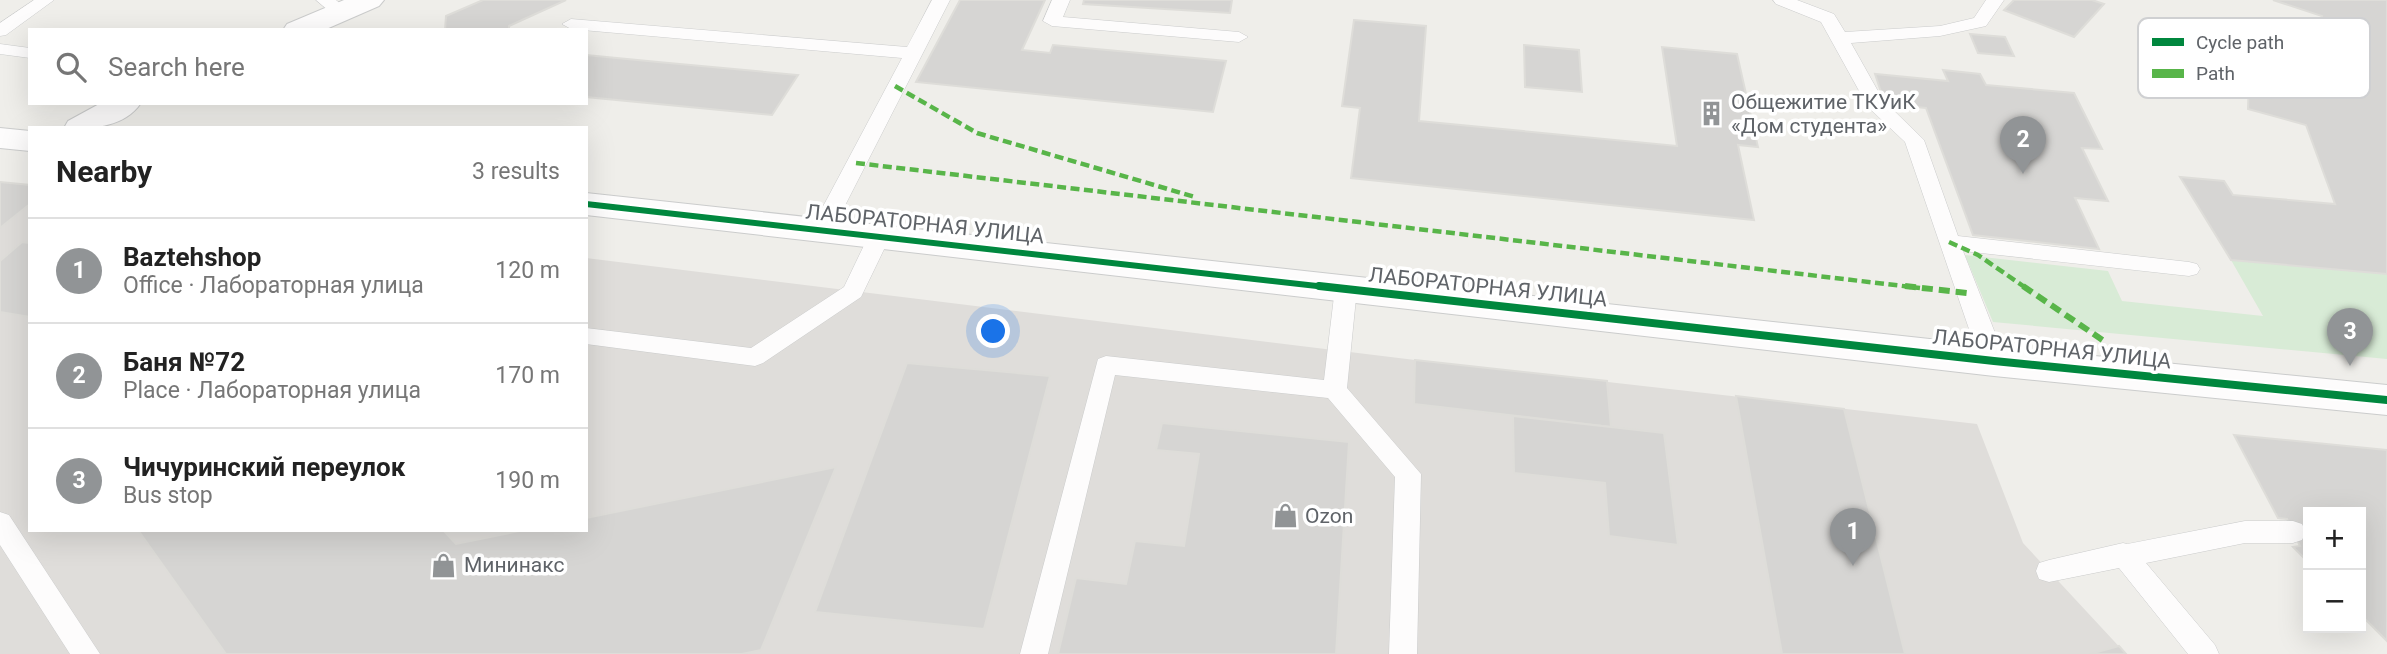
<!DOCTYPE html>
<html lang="en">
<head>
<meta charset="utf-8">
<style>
	body { margin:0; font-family:Roboto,sans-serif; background:#f2f2f2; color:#222 }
	.controls { position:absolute; right:21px; bottom:21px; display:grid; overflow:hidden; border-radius:0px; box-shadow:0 7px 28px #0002 }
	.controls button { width:63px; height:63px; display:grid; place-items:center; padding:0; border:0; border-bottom:2px solid #e0e0e0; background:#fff; color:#222; font:35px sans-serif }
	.you { position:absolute; left:994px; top:332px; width:24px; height:24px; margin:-18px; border:5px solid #fff; border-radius:50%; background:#1a73e8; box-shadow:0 0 0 10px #1a73e833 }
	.badge { display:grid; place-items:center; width:46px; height:46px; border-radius:50%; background:#919496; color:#fff; font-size:23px; font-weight:700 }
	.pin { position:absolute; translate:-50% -58px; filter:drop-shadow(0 2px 4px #0008) }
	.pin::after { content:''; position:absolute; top:37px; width:24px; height:21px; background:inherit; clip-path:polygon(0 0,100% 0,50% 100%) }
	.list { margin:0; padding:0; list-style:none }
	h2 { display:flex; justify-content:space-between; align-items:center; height:91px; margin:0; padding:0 28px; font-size:30px }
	h2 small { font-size:23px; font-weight:400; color:#767676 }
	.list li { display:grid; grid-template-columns:46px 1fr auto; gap:21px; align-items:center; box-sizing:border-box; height:105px; padding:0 28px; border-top:2px solid #e0e0e0 }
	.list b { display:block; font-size:26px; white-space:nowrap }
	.list p { margin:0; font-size:23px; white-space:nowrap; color:#767676 }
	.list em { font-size:23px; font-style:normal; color:#767676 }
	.icon { flex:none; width:38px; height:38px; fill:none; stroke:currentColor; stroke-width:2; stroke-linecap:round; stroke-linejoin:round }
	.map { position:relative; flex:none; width:2387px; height:654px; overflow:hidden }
	.search { position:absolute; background:#fff; box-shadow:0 7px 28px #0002; left:28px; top:28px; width:560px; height:77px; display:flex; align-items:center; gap:18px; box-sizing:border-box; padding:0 24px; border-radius:0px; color:#767676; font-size:26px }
	.panel { position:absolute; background:#fff; box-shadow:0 7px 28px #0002; left:28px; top:126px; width:560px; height:406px; border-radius:0px }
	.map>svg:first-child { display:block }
</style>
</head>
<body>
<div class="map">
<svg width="2387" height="654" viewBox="0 0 2387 654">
	<rect width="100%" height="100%" fill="#efeeea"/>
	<path fill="#dfddda" d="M0 185 30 189V530H586V258L1415 360 1977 424 2023 543 2126 654H0Z"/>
	<path fill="#d8ebd6" d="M1965 255 2108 271 2122 301 2263 316 2231 260 2387 274V359L1993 322Z"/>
	<g fill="#d6d5d3" stroke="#deddd9" stroke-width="2">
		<path d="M483 0H566L509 26V30H445L446 16Z"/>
		<path d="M960 0H1045L1022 50 1050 53 1053 45 1226 61 1213 112 916 82Z"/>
		<path d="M1084 0H1232L1230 13 1083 4Z"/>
		<path d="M2014 0H2092L2104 4 2074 37 2004 10Z"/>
		<path d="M2273 0H2387V274L2231 260 2180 177 2224 181 2233 195 2335 204 2306 125 2248 109 2250 53 2302 65 2322 16Z"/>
		<path d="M1354 20 1426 26 1419 121 1677 146 1662 47 1737 54 1758 147 1738 145 1754 220 1351 178 1360 108 1342 106Z"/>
		<path d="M1970 34 2005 37 2014 56 1978 53Z"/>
		<path d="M1524 45 1579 50 1582 92 1525 87Z"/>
		<path d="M586 55 658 62 798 75 772 115 586 97Z"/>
		<path d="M1943 70 1980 74 1986 85 2074 93 2102 149 2082 148 2108 201 2075 198 2099 249 1973 235 1926 108 1885 104 1875 74 1948 81Z"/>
		<path d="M0 182 30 185V204L0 228Z"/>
		<path d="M22 242 30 243V317L0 312V261Z"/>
		<path d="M1415 360 1607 381 1611 427 1414 404Z"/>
		<path d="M907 363 1050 376 984 629 815 612Z"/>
		<path d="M1736 396 1844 409 1905 654H1782Z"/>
		<path d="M1513 416 1664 433 1678 545 1609 536 1605 483 1514 473Z"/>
		<path d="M1162 423 1349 442 1336 654H1058L1076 578 1126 584 1135 541 1184 546 1199 454 1156 450Z"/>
		<path d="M2234 435 2387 450V641L2361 615V512H2308V562L2293 547 2300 546 2287 519 2278 518Z"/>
		<path d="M836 467 761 650 742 654H226L138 530H443L456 544 524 530H586V518Z"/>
		<path d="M2119 646 2126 654H2090Z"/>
	</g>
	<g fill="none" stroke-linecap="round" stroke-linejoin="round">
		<defs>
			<g id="service">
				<path d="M34 0H54L6 35 0 36V23Z"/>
				<path d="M316 0H336L350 12 341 17 335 16Z"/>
				<path d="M932 0H950L832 231 828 236H814L810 231 902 58 571 29 562 24 571 19 907 47Z"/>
				<path d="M1052 0H1070L1063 17 1239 32 1248 37 1239 42 1052 26 1043 21Z"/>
				<path d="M1773 0H1797L1834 14 1845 32 1940 26 1974 18 1986 0H2004L1986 26 1940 36 1851 43 1883 100 1924 140 1958 236 2189 262 2197 264 2200 269 2197 274 2189 276 1963 251 2006 361 2002 367 1994 370 1986 367 1969 329 1905 142 1868 107 1821 22 1776 4Z"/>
				<path d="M0 44 30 48V58L0 54Z"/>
				<path d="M879 230 887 232 890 237 861 297 763 363 755 366 586 344V328L751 348 844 287 868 237 871 232Z"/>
				<path d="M1346 280 1354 283 1357 288 1347 388 1421 474 1417 654H1389L1395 477 1328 398 1115 375 1048 654H1020L1098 359 1106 356 1324 380 1335 288 1338 283Z"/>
				<path d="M0 512 9 515 100 654H70L0 545Z"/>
				<path d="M2245 521H2293L2302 524 2306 532 2302 540 2293 543H2245L2146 563 2215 645 2219 654H2188L2119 568 2049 582 2039 579 2036 571 2039 563 2049 560 2123 543 2127 544Z"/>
			</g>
			<g id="minor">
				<path d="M344 0H384L379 6 324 30H283L287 24Z"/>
				<path d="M101 103H141C123 129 91 128 64 128L68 121Z"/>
			</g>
			<g id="tertiary">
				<path d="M0 128 30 131V151L0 148Z"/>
				<path d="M586 193 1994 346 2387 385V415L1994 376 586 215Z"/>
			</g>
		</defs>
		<use href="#service" stroke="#cbcccc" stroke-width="1"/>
		<use href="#minor" stroke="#cbcccc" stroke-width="2"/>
		<use href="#tertiary" stroke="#cbcccc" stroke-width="2"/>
		<use href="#service" fill="#fdfcfc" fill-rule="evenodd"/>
		<use href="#minor" fill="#fdfcfc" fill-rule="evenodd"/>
		<use href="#tertiary" fill="#fdfcfc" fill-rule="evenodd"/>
		<g stroke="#58b549" stroke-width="4.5" stroke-dasharray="9 4.5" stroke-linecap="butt">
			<path d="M895 86 977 133 1195 197"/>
			<path d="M856 163 1920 288"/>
			<path d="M1949 242 1978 255 2026 288"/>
		</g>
		<g stroke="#58b549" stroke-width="6" stroke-dasharray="11 6" stroke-linecap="butt">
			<path d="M1905 286 1967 293"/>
			<path d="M2023 286 2104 341"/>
		</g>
		<defs>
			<path id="cycleway-far1" d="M586 204 1335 288"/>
			<path id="cycleway" d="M1319 286 1994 361 2387 400"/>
		</defs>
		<use href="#cycleway-far1" stroke="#fff" stroke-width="10"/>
		<use href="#cycleway" stroke="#fff" stroke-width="12"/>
		<use href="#cycleway-far1" stroke="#00873e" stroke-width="6"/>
		<use href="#cycleway" stroke="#00873e" stroke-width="8"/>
	</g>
	<defs>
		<symbol id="building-bare" viewBox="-9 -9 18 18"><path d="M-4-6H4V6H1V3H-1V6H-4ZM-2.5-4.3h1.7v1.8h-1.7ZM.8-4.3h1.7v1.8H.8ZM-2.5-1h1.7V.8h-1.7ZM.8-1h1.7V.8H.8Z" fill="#919496" stroke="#fff" stroke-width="2.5" paint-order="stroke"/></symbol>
		<symbol id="shop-bare" viewBox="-9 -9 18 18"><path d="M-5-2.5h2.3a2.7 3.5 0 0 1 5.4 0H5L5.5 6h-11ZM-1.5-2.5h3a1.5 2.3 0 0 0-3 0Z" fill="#919496" stroke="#fff" stroke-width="2.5" paint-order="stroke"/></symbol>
	</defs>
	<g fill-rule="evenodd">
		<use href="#building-bare" x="1694" y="96" width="35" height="35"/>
		<use href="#shop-bare" x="1268" y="498" width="35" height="35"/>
		<use href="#shop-bare" x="426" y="548" width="35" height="35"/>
	</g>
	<g text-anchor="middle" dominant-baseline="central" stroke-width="7" stroke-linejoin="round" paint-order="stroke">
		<g font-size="21" fill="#5f6368" stroke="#fff" text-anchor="start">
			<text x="1731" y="102">Общежитие ТКУиК<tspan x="1731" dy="24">«Дом студента»</tspan></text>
			<text x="1305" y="516">Ozon</text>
			<text x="464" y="565">Мининакс</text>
		</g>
		<g font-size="21" fill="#5f6368" stroke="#fff">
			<text transform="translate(925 224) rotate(6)">ЛАБОРАТОРНАЯ УЛИЦА</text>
			<text transform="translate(1488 287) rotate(6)">ЛАБОРАТОРНАЯ УЛИЦА</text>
			<text transform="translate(2052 349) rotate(6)">ЛАБОРАТОРНАЯ УЛИЦА</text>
		</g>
	</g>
	<rect x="2138" y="18" width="232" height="80" rx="10" fill="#fff" stroke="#cfd0d2" stroke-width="2"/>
	<rect x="2152" y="38" width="32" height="8" fill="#00873e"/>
	<rect x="2152" y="69" width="32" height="9" fill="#58b549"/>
	<g font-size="19" fill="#5f6368">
		<text x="2196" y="49">Cycle path</text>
		<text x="2196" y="80">Path</text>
	</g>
</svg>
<div class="controls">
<button>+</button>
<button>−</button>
</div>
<div class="you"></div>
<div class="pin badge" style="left:1853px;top:566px">1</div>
<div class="pin badge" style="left:2023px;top:174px">2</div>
<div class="pin badge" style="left:2350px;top:366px">3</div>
<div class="search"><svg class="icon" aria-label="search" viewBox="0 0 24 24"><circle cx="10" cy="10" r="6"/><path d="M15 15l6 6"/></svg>Search here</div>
<section class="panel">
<h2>Nearby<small>3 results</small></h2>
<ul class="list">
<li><span class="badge">1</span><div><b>Baztehshop</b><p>Office · Лабораторная улица</p></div><em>120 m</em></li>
<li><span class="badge">2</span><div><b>Баня №72</b><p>Place · Лабораторная улица</p></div><em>170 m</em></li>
<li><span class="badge">3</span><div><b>Чичуринский переулок</b><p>Bus stop</p></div><em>190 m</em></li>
</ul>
</section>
</div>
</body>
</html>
